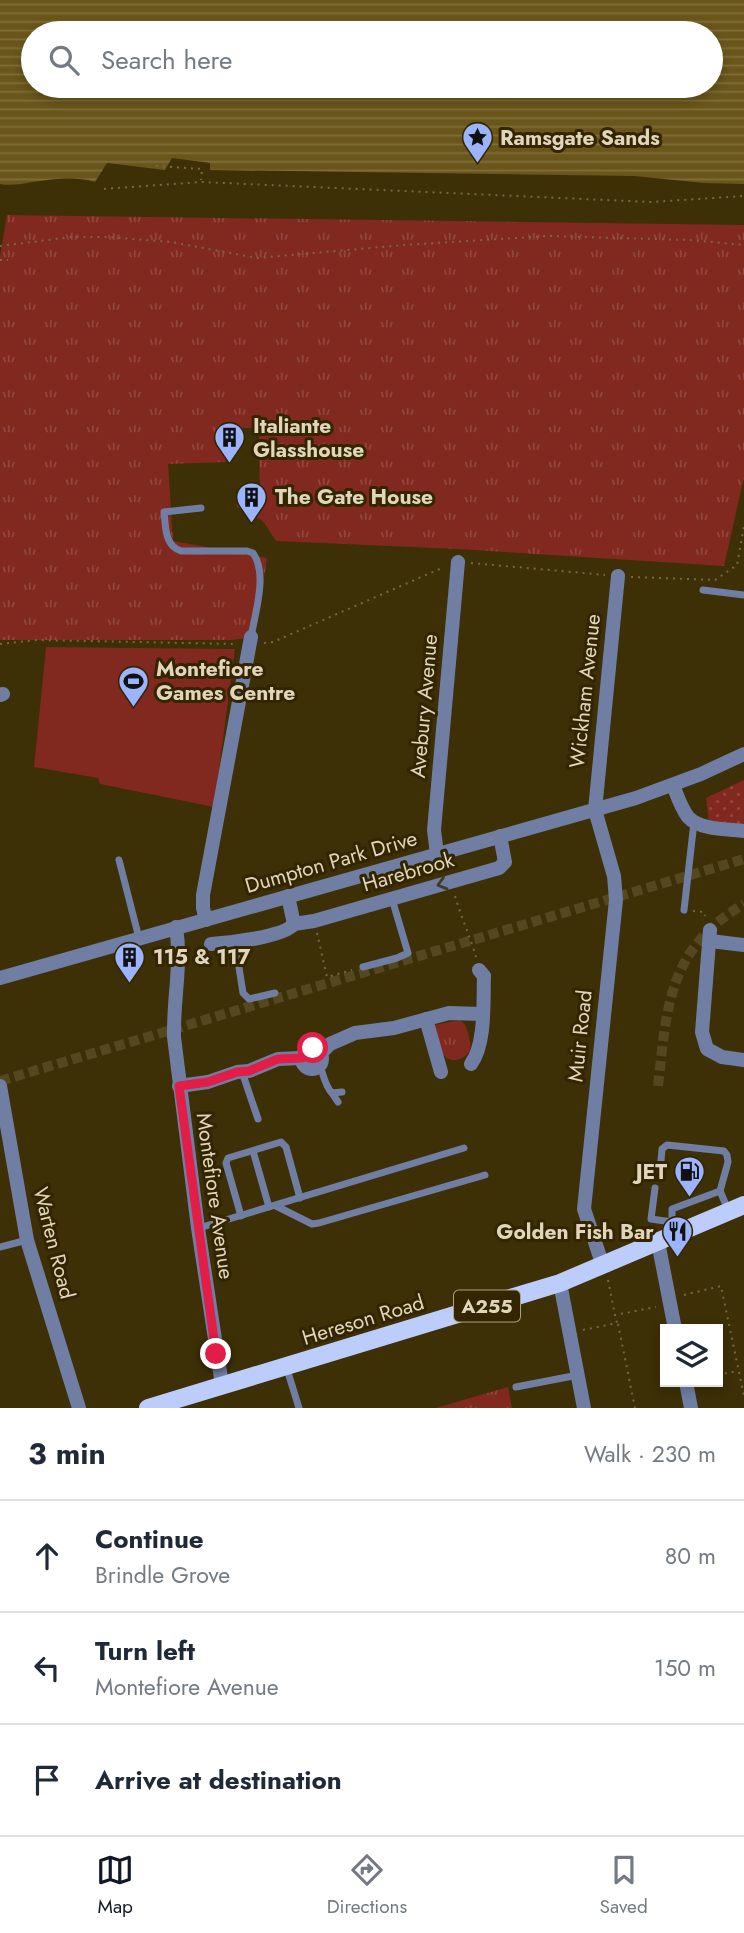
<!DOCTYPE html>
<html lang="en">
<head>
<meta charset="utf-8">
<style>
	body { margin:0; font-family:Jost,sans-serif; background:#f2f2f3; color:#1f2937 }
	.controls { position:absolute; right:21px; bottom:21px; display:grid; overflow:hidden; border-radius:0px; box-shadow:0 4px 10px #0003 }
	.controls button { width:63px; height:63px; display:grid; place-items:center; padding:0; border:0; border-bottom:2px solid #e0e1e3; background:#fff; color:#1f2937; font:35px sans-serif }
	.stop { position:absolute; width:21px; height:21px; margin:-16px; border:5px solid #e11d48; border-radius:50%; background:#fff }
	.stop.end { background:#e11d48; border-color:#fff; box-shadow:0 2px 7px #0008 }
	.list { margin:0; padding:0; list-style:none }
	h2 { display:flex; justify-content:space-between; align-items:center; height:91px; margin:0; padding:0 28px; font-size:30px }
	h2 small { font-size:23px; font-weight:400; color:#747a83 }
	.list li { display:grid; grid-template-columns:46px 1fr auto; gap:21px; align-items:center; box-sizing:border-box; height:112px; padding:0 28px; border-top:2px solid #e0e1e3 }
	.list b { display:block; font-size:26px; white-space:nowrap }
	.list p { margin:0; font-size:23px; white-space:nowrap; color:#747a83 }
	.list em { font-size:23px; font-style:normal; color:#747a83 }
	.icon { flex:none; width:38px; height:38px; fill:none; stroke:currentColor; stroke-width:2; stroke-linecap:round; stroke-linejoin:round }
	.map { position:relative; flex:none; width:744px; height:1408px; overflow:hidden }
	.search { position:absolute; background:#fff; box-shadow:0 4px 10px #0003; left:21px; right:21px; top:21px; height:77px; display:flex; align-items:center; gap:18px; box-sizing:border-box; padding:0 24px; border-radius:38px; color:#747a83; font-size:26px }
	.sheet { height:427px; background:#fff }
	nav { display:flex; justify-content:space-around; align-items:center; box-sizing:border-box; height:98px; border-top:2px solid #e0e1e3; background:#fff; font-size:19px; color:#747a83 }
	nav a { display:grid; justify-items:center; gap:4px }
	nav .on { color:#111827 }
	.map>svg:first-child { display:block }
</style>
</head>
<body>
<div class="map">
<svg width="744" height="1408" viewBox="0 0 744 1408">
	<defs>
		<pattern id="grass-dots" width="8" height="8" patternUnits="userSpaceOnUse" patternTransform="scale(1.75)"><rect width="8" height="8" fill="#81281f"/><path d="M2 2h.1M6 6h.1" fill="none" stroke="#93463e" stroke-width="1.8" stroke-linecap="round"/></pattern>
		<pattern id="park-tufts" width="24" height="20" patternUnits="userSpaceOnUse" patternTransform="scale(1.75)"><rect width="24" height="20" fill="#81281f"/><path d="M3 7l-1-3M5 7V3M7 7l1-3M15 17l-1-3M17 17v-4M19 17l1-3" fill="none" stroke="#93463e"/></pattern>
		<pattern id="water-rules" width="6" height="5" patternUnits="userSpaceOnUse" patternTransform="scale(1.75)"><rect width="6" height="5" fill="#6a561a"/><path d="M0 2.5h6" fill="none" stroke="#7f6e39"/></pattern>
	</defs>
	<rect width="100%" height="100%" fill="#3d2f06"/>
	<path fill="url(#grass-dots)" d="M744 780V828L709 822 706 798Z"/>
	<g fill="url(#park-tufts)">
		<path d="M7 215 744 225V477L724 566 458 549 276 541 263 521 237 507V500L260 498 259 428H222L226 462 168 464 173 541 267 558 255 637 232 640H0V257Z"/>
		<path d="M460 1020C465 1024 466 1026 468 1033 469 1039 472 1044 470 1050 465 1061 448 1064 442 1053 438 1045 437 1034 435 1025Z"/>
		<path d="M508 1387 512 1408H436Z"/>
	</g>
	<path fill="#81281f" d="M46 647 235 649 214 807 100 784 98 778 34 767Z"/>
	<path fill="url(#water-rules)" fill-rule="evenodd" d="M0 0H744V184L704 183 634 176 210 170V163L172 158 165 170 107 163 95 182C75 176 54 179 33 182 22 184 11 186 0 184ZM33 33H711V86H33Z"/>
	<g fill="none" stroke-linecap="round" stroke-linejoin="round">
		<g stroke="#554821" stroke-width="10" stroke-dasharray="10 5" stroke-linecap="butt">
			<path d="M0 1081 744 859"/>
			<path d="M658 1086C667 1006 668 949 744 904"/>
		</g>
		<g stroke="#756845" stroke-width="2" stroke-dasharray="2 5" stroke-linecap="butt">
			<path d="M156 166 202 169 201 180"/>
			<path d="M104 189 201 182 651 202 744 196"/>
			<path d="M0 246 72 237H107L171 242 257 258 404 245 548 236 690 240 744 245"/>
			<path d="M0 260H8"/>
			<path d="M471 563 605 575"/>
			<path d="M631 577 715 580 737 565 744 526"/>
			<path d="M264 643 273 642 442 568"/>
			<path d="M0 644 36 640 237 644"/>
			<path d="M455 896C461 917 470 936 476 957"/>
			<path d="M693 911 704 912 705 916"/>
			<path d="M317 933 327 977 352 970"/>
			<path d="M608 1280 615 1315"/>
			<path d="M684 1295 721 1286 744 1396"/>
			<path d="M618 1324 635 1408"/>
			<path d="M583 1330 617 1323 615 1315 656 1307"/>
			<path d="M718 1375 737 1371"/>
		</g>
		<g stroke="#717ea4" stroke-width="7">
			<path d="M201 508 164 512C166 527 164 545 181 551H247L253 553C268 574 255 613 251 637"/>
			<path d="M703 590 744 595"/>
			<path d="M119 860 139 938"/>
			<path d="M684 910 694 822"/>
			<path d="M235 942 243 993 249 999 275 993"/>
			<path d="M363 967 397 958 408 953 392 899"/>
			<path d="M320 1066C323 1074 326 1088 332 1093L342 1092"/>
			<path d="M242 1072 258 1119"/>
			<path d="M332 1093 338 1102"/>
			<path d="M253 1151 269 1207"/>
			<path d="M660 1172 662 1149 667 1145 724 1151 727 1155 728 1162 720 1191 729 1212"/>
			<path d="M655 1188 651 1219 672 1222"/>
			<path d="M276 1206 312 1224 319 1223 485 1175"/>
			<path d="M241 1216 226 1163 228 1158 281 1142 286 1147 300 1198"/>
			<path d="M199 1228 464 1148"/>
			<path d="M672 1235V1209L720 1191"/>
			<path d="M0 1247 27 1240"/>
			<path d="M286 1366 299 1408"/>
			<path d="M516 1387 578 1375"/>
		</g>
		<g stroke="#717ea4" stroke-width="14">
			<path d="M0 695 3 694"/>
			<path d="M673 785C677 795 681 808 688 817 700 830 727 829 744 831"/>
			<path d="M437 854 434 830 458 562"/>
			<path d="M288 896 294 924"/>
			<path d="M206 920 203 908V895L251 637"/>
			<path d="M710 930 702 1032 707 1049 722 1057 744 1060"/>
			<path d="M710 941 744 945"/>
			<path d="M211 944C229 943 284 937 294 924L314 921 499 868 505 862 500 836"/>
			<path d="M426 1019 441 1072"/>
			<circle cx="312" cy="1059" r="10"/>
			<path d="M321 1053 330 1044 355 1033 394 1028 449 1013 482 1014"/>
			<path d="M471 1064C486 1044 483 1001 484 976L479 970"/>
			<path d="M0 1086 27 1240 79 1408"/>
			<path d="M179 1086 208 1082 237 1072 249 1071 278 1059 302 1058"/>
			<path d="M658 1242 675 1329"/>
			<path d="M603 1266 584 1209 616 900 614 876 595 810 618 576"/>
			<path d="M560 1283 584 1408"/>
			<path d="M686 1382 691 1408"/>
		</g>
		<g stroke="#717ea4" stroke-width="14">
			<path d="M176 927C182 964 173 1000 174 1037L198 1228 222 1385"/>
			<path d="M0 978 636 798 701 774 744 754"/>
		</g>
		<path stroke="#bccdfc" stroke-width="18" d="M148 1408 560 1283 744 1205"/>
	</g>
	<defs><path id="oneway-chevron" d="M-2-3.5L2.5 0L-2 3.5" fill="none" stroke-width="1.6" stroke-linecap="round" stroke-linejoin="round" transform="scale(1.75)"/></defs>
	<use stroke="#423b29" href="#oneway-chevron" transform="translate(442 884) rotate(164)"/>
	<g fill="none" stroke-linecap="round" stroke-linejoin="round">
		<path stroke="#e11d48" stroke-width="9" d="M216 1354 179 1086 208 1082 237 1072 249 1071 278 1059 302 1058 304 1052 313 1048"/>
	</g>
	<defs>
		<symbol id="sight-pin" viewBox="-11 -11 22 30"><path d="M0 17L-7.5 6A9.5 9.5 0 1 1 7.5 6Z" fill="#9cb4fd" stroke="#332500"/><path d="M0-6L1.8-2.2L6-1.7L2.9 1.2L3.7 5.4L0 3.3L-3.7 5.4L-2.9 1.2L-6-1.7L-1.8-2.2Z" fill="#111"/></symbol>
		<symbol id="building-pin" viewBox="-11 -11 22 30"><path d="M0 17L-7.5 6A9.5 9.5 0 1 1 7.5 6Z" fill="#9cb4fd" stroke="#332500"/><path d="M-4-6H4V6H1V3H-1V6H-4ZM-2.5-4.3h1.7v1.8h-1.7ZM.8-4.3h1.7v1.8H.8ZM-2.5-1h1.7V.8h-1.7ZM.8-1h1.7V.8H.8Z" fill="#111"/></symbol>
		<symbol id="stadium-pin" viewBox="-11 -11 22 30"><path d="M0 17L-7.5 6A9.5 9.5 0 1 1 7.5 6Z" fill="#9cb4fd" stroke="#332500"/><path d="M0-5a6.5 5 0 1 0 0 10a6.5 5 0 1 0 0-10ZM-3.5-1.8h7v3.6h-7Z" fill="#111"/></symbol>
		<symbol id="fuel-pin" viewBox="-11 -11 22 30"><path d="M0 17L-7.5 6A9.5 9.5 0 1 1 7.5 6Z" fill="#9cb4fd" stroke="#332500"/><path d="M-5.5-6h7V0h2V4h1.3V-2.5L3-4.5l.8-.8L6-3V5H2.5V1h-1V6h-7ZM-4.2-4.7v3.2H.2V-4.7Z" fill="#111"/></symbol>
		<symbol id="restaurant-pin" viewBox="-11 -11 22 30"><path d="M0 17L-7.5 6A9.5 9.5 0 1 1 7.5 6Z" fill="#9cb4fd" stroke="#332500"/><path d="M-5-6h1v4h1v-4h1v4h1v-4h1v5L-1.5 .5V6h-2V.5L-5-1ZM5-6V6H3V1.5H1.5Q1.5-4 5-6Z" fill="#111"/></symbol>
	</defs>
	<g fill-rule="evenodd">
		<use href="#sight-pin" x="460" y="120" width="35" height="47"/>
		<use href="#building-pin" x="212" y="420" width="35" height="47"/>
		<use href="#building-pin" x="234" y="480" width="35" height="47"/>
		<use href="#stadium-pin" x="116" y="664" width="35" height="47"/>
		<use href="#building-pin" x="112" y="940" width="35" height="47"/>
		<use href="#fuel-pin" x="672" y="1154" width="35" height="47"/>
		<use href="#restaurant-pin" x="660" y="1214" width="35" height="47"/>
	</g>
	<g text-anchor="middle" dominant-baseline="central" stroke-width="6" stroke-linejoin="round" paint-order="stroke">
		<rect fill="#332500" stroke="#aca184" stroke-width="2" x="454" y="1290.5" width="66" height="31" rx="5"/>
		<g font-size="19" font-weight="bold" fill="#e0d6bc">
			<text x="487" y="1306">A255</text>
		</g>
		<g font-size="21" font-weight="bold" fill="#e0d6bc" stroke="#332500" text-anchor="start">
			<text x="500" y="138">Ramsgate Sands</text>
			<text x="253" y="426">Italiante<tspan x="253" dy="24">Glasshouse</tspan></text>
			<text x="275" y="497">The Gate House</text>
			<text x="156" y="669">Montefiore<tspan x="156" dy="24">Games Centre</tspan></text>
			<text x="153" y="957">115 &amp; 117</text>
			<text x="667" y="1172" text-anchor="end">JET</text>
			<text x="654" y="1232" text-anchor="end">Golden Fish Bar</text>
		</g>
		<g font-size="21" fill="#e0d6bc" stroke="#332500">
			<text transform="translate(585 691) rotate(-84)">Wickham Avenue</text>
			<text transform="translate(424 706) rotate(-85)">Avebury Avenue</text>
			<text transform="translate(331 862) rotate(-16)">Dumpton Park Drive</text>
			<text transform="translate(408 872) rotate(-16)">Harebrook</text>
			<text transform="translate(580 1036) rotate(-84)">Muir Road</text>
			<text transform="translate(215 1196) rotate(82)">Montefiore Avenue</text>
			<text transform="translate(54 1243) rotate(76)">Warten Road</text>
			<text transform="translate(363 1320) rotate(-17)">Hereson Road</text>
		</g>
	</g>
</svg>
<div class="controls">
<button><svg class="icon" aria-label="layers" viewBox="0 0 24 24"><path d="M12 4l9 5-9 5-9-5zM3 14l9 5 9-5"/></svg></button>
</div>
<div class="stop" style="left:313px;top:1048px"></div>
<div class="stop end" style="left:216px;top:1354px"></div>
<div class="search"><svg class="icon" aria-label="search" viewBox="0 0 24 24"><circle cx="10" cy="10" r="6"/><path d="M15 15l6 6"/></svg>Search here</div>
</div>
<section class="sheet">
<h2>3 min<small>Walk · 230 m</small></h2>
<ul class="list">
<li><svg class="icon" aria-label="ahead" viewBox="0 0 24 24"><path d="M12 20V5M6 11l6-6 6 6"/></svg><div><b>Continue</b><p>Brindle Grove</p></div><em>80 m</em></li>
<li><svg class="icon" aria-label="left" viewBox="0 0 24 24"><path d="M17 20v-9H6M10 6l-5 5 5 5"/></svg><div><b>Turn left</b><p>Montefiore Avenue</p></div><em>150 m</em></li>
<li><svg class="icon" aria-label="arrive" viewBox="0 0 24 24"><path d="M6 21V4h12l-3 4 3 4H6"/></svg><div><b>Arrive at destination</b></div></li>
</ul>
</section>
<nav>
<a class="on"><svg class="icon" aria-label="map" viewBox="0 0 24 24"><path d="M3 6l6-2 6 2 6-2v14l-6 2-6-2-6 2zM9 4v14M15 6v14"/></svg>Map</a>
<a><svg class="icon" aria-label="directions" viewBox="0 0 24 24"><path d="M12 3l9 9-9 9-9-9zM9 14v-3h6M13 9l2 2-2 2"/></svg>Directions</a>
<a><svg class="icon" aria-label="saved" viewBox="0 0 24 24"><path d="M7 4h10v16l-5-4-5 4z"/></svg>Saved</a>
</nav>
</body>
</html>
